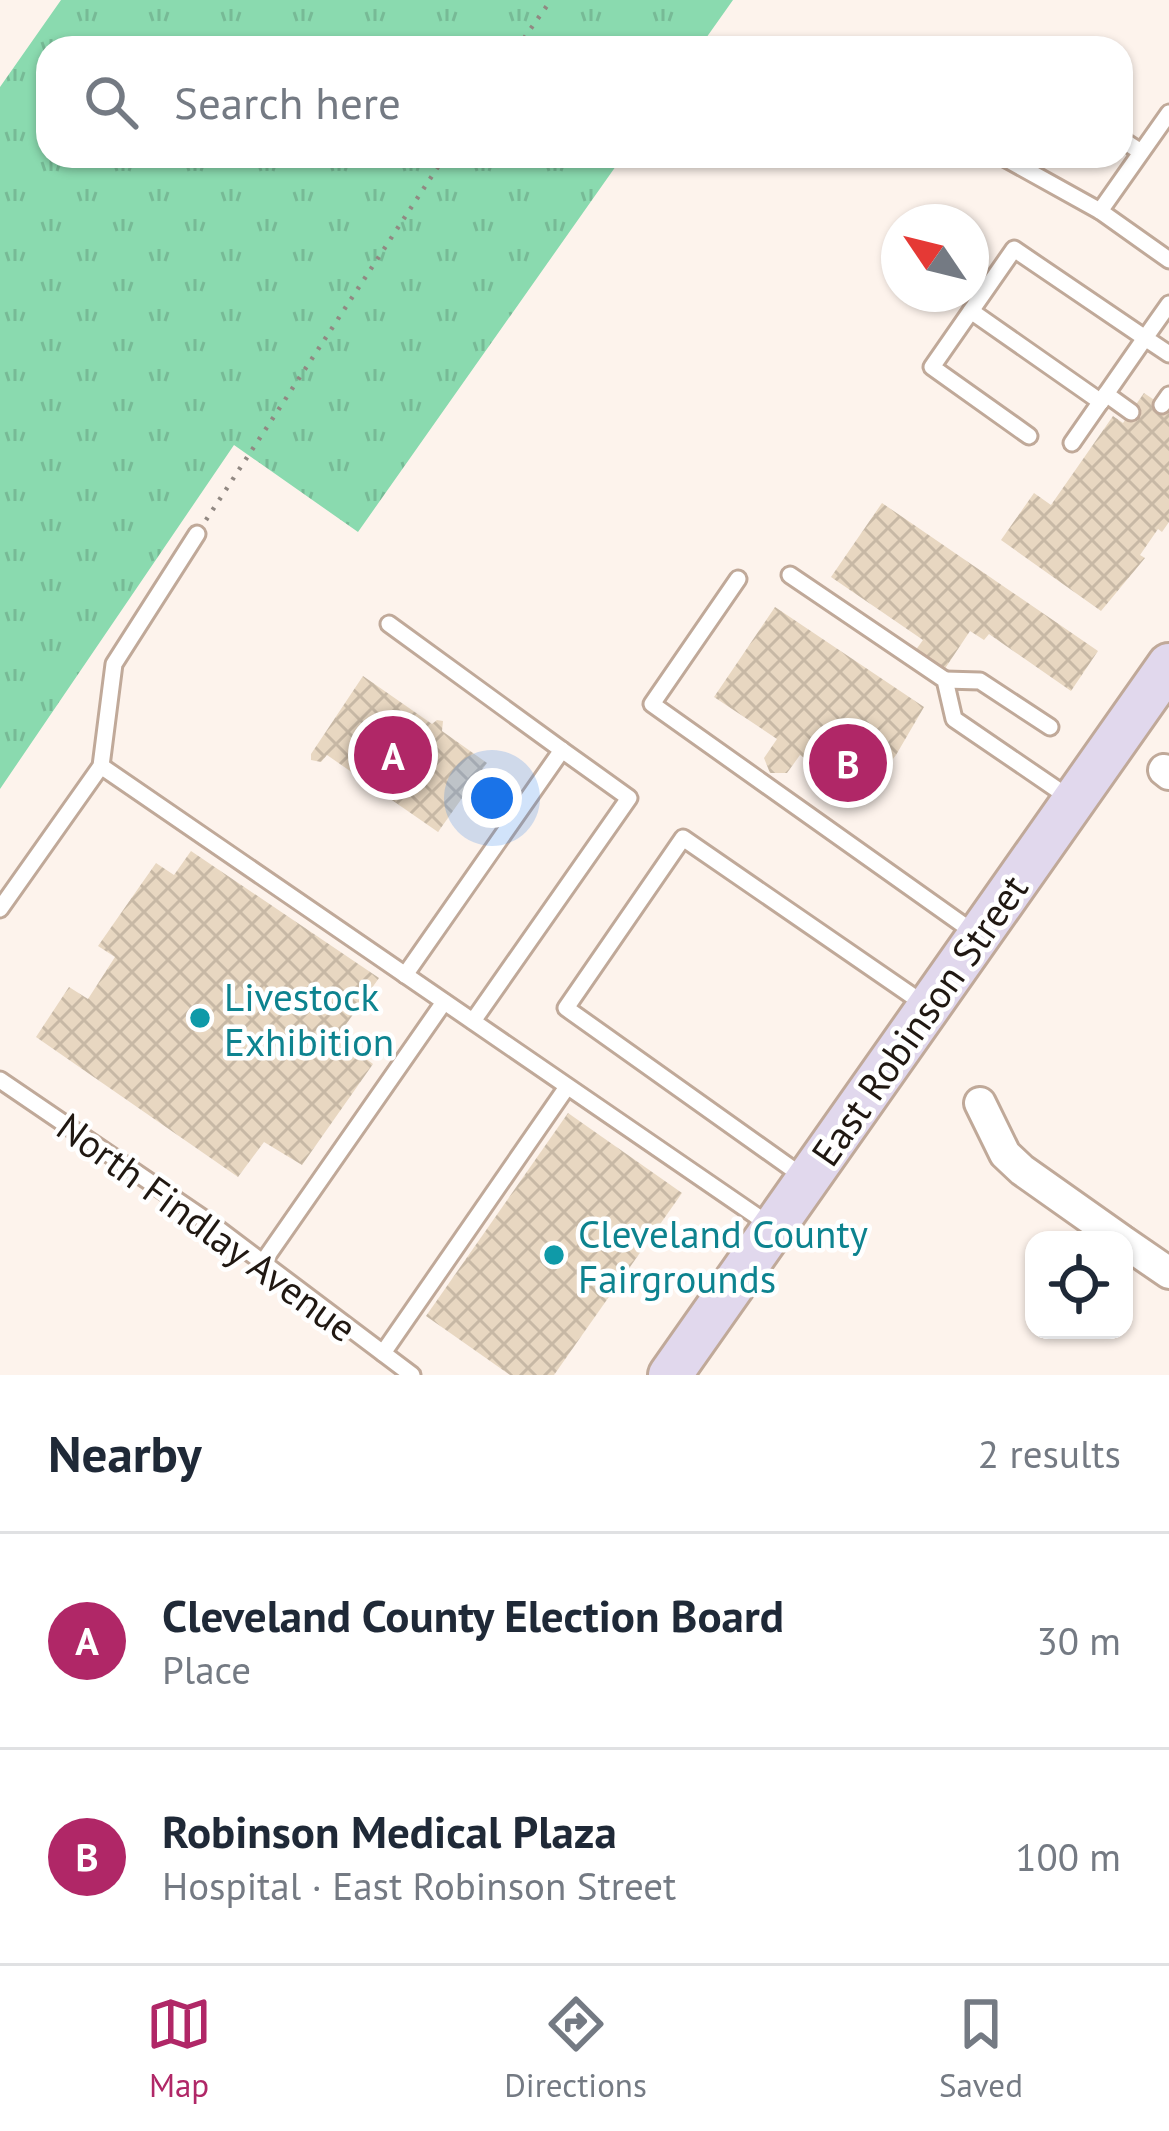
<!DOCTYPE html>
<html lang="en">
<head>
<meta charset="utf-8">
<style>
	body { margin:0; font-family:"PT Sans",sans-serif; background:#f6f6f7; color:#1f2937 }
	.controls { position:absolute; right:36px; bottom:36px; display:grid; overflow:hidden; border-radius:24px; box-shadow:0 3px 9px #0004 }
	.controls button { width:108px; height:108px; display:grid; place-items:center; padding:0; border:0; border-bottom:3px solid #e0e1e3; background:#fff; color:#1f2937; font:60px sans-serif }
	.compass { position:absolute; left:881px; top:204px; width:108px; height:108px; border-radius:50%; background:#fff; box-shadow:0 3px 9px #0004; rotate:305deg }
	.you { position:absolute; left:492px; top:798px; width:42px; height:42px; margin:-30px; border:9px solid #fff; border-radius:50%; background:#1a73e8; box-shadow:0 0 0 18px #1a73e833 }
	.badge { display:grid; place-items:center; width:78px; height:78px; border-radius:50%; background:#b02767; color:#fff; font-size:39px; font-weight:700 }
	.pin { position:absolute; translate:-50% -50%; border:6px solid #fff; box-shadow:0 3px 12px #0006 }
	.list { margin:0; padding:0; list-style:none }
	h2 { display:flex; justify-content:space-between; align-items:center; height:156px; margin:0; padding:0 48px; font-size:51px }
	h2 small { font-size:39px; font-weight:400; color:#747a83 }
	.list li { display:grid; grid-template-columns:78px 1fr auto; gap:36px; align-items:center; box-sizing:border-box; height:216px; padding:0 48px; border-top:3px solid #e0e1e3 }
	.list b { display:block; font-size:45px; white-space:nowrap }
	.list p { margin:0; font-size:39px; white-space:nowrap; color:#747a83 }
	.list em { font-size:39px; font-style:normal; color:#747a83 }
	.icon { flex:none; width:66px; height:66px; fill:none; stroke:currentColor; stroke-width:2; stroke-linecap:round; stroke-linejoin:round }
	.map { position:relative; flex:none; width:1169px; height:1375px; overflow:hidden }
	.search { position:absolute; background:#fff; box-shadow:0 3px 9px #0004; left:36px; right:36px; top:36px; height:132px; display:flex; align-items:center; gap:30px; box-sizing:border-box; padding:0 42px; border-radius:36px; color:#747a83; font-size:45px }
	.sheet { height:588px; background:#fff }
	nav { display:flex; justify-content:space-around; align-items:center; box-sizing:border-box; height:168px; border-top:3px solid #e0e1e3; background:#fff; font-size:33px; color:#747a83 }
	nav a { display:grid; justify-items:center; gap:6px }
	nav .on { color:#b02767 }
	.map>svg:first-child { display:block }
</style>
</head>
<body>
<div class="map">
<svg width="1169" height="1375" viewBox="0 0 1169 1375">
	<defs>
		<pattern id="grass-tufts" width="24" height="20" patternUnits="userSpaceOnUse" patternTransform="scale(3)"><rect width="24" height="20" fill="#8adaaf"/><path d="M3 7l-1-3M5 7V3M7 7l1-3M15 17l-1-3M17 17v-4M19 17l1-3" fill="none" stroke="#77ba96"/></pattern>
		<pattern id="building-cross-hatch" width="8" height="8" patternUnits="userSpaceOnUse" patternTransform="scale(3)"><rect width="8" height="8" fill="#e8d7c1"/><path d="M0 0l8 8M0 8l8-8" fill="none" stroke="#c7b8a5"/></pattern>
	</defs>
	<rect width="100%" height="100%" fill="#fdf3ec"/>
	<path fill="url(#grass-tufts)" d="M61 0H733L699 48H48V156H623L358 532 234 445 0 789V87Z"/>
	<g fill="url(#building-cross-hatch)">
		<path d="M1144 393 1169 410V522L1162 532 1158 529 1140 555 1145 558 1101 611 1001 540 1034 493 1051 505 1113 416 1123 423Z"/>
		<path d="M882 503 1098 651 1071 691 989 634 984 640 970 631 944 670 915 651 923 640 831 577Z"/>
		<path d="M775 607 924 707 896 755 862 798 800 755 787 773H770L764 758 777 739 714 697Z"/>
		<path d="M363 676 432 724 437 720 443 721 442 731 487 763 438 832 327 755 321 762 311 760V754Z"/>
		<path d="M191 851 379 978 337 1037 373 1064 302 1165 264 1142 238 1177 36 1037 69 987 88 999 115 957 98 946 156 863 174 875Z"/>
		<path d="M568 1113 682 1193 554 1375H510L426 1316Z"/>
	</g>
	<g fill="none" stroke-linecap="round" stroke-linejoin="round">
		<defs>
			<g id="lane">
				<path d="M1121 139 1141 152"/>
				<path d="M1001 156 1100 211 1169 260"/>
				<path d="M1100 211 1169 113"/>
				<path d="M1169 304 1145 338 1169 354"/>
				<path d="M971 311 1101 402"/>
				<path d="M1106 394 1131 412"/>
				<path d="M1162 405 1169 395"/>
				<path d="M1029 436 932 367 1014 249 1145 338 1072 443"/>
				<path d="M790 575 945 680 954 719 1071 799"/>
				<path d="M738 579 652 704 976 934"/>
				<path d="M389 624 562 750"/>
				<path d="M945 680 980 681 1050 727"/>
				<path d="M101 766 771 1226"/>
				<path d="M0 909 101 766 114 664 197 534"/>
				<path d="M405 975 562 750 629 798 473 1021"/>
				<path d="M0 1080 213 1225 412 1375"/>
				<path d="M805 1178 566 1008 683 838 924 1004"/>
				<path d="M263 1262 444 1002"/>
				<path d="M383 1353 567 1087"/>
			</g>
			<g id="street">
				<path d="M1164 770 1169 774"/>
				<path d="M980 1103 1005 1154 1022 1170 1121 1240"/>
				<path d="M1124 1242 1169 1273"/>
			</g>
			<path id="secondary" d="M670 1375 1169 665"/>
		</defs>
		<use href="#lane" stroke="#c0a999" stroke-width="21"/>
		<use href="#street" stroke="#c0a999" stroke-width="36"/>
		<use href="#secondary" stroke="#c0a999" stroke-width="48"/>
		<g stroke="#918882" stroke-width="4.5" stroke-dasharray="3 9" stroke-linecap="butt">
			<path d="M517 48 551 0"/>
			<path d="M206 520 445 156"/>
		</g>
		<use href="#lane" stroke="#fff" stroke-width="15"/>
		<use href="#street" stroke="#fff" stroke-width="30"/>
		<use href="#secondary" stroke="#e1d8ed" stroke-width="42"/>
	</g>
	<g fill="#0f9aa8" stroke="#fff" stroke-width="4.5">
		<circle cx="200" cy="1018" r="12"/>
		<circle cx="554" cy="1255" r="12"/>
	</g>
	<g text-anchor="middle" dominant-baseline="central" stroke-width="9" stroke-linejoin="round" paint-order="stroke">
		<g font-size="39" fill="#0d838f" stroke="#fff" text-anchor="start">
			<text x="224" y="996">Livestock<tspan x="224" dy="45">Exhibition</tspan></text>
			<text x="578" y="1233">Cleveland County<tspan x="578" dy="45">Fairgrounds</tspan></text>
		</g>
		<g font-size="39" fill="#201812" stroke="#fff">
			<text transform="translate(919 1020) rotate(-55)">East Robinson Street</text>
			<text transform="translate(207 1227) rotate(36)">North Findlay Avenue</text>
		</g>
	</g>
</svg>
<div class="controls">
<button><svg class="icon" aria-label="locate" viewBox="0 0 24 24"><circle cx="12" cy="12" r="6"/><path d="M12 2v4M12 18v4M2 12h4M18 12h4"/></svg></button>
</div>
<svg class="compass" viewBox="-18 -18 36 36"><path d="M0-13l5 13h-10z" fill="#e53935"/><path d="M0 13l5-13h-10z" fill="#747a83"/></svg>
<div class="you"></div>
<div class="pin badge" style="left:393px;top:755px">A</div>
<div class="pin badge" style="left:848px;top:763px">B</div>
<div class="search"><svg class="icon" aria-label="search" viewBox="0 0 24 24"><circle cx="10" cy="10" r="6"/><path d="M15 15l6 6"/></svg>Search here</div>
</div>
<section class="sheet">
<h2>Nearby<small>2 results</small></h2>
<ul class="list">
<li><span class="badge">A</span><div><b>Cleveland County Election Board</b><p>Place</p></div><em>30 m</em></li>
<li><span class="badge">B</span><div><b>Robinson Medical Plaza</b><p>Hospital · East Robinson Street</p></div><em>100 m</em></li>
</ul>
</section>
<nav>
<a class="on"><svg class="icon" aria-label="map" viewBox="0 0 24 24"><path d="M3 6l6-2 6 2 6-2v14l-6 2-6-2-6 2zM9 4v14M15 6v14"/></svg>Map</a>
<a><svg class="icon" aria-label="directions" viewBox="0 0 24 24"><path d="M12 3l9 9-9 9-9-9zM9 14v-3h6M13 9l2 2-2 2"/></svg>Directions</a>
<a><svg class="icon" aria-label="saved" viewBox="0 0 24 24"><path d="M7 4h10v16l-5-4-5 4z"/></svg>Saved</a>
</nav>
</body>
</html>
